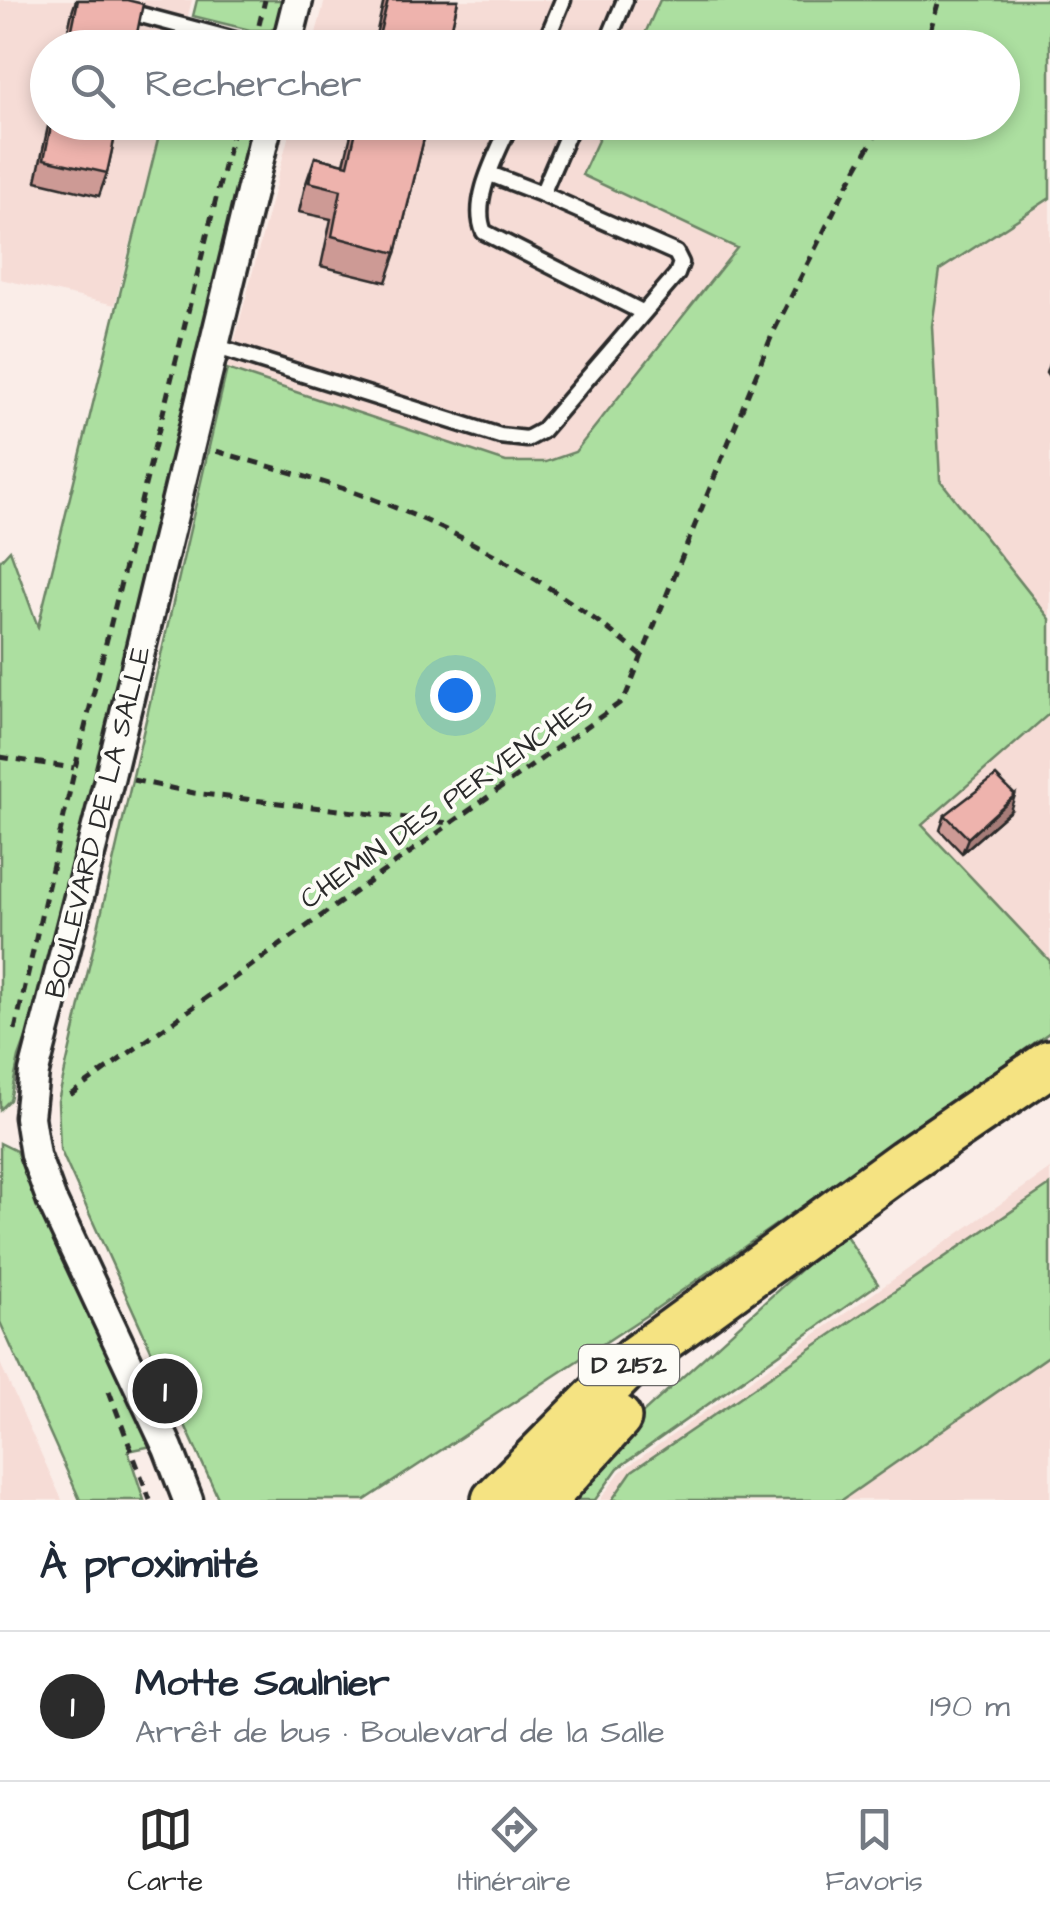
<!DOCTYPE html>
<html lang="fr">
<head>
<meta charset="utf-8">
<style>
	body { margin:0; font-family:"Architects Daughter",sans-serif; background:#f6f6f7; color:#1f2937 }
	.you { position:absolute; left:455px; top:695px; width:35px; height:35px; margin:-25px; border:8px solid #fff; border-radius:50%; background:#1a73e8; box-shadow:0 0 0 15px #1a73e833 }
	.badge { display:grid; place-items:center; width:65px; height:65px; border-radius:50%; background:#2b2b2b; color:#fff; font-size:32px; font-weight:700 }
	.pin { position:absolute; translate:-50% -50%; border:5px solid #fff; box-shadow:0 2px 10px #0006 }
	.list { margin:0; padding:0; list-style:none }
	h2 { display:flex; justify-content:space-between; align-items:center; height:130px; margin:0; padding:0 40px; font-size:42px }
	h2 small { font-size:32px; font-weight:400; color:#747a83 }
	.list li { display:grid; grid-template-columns:65px 1fr auto; gap:30px; align-items:center; box-sizing:border-box; height:150px; padding:0 40px; border-top:2px solid #e0e1e3 }
	.list b { display:block; font-size:38px; white-space:nowrap }
	.list p { margin:0; font-size:32px; white-space:nowrap; color:#747a83 }
	.list em { font-size:32px; font-style:normal; color:#747a83 }
	.icon { flex:none; width:55px; height:55px; fill:none; stroke:currentColor; stroke-width:2; stroke-linecap:round; stroke-linejoin:round }
	.map { position:relative; flex:none; width:1050px; height:1500px; overflow:hidden }
	.search { position:absolute; background:#fff; box-shadow:0 5px 15px #0003; left:30px; right:30px; top:30px; height:110px; display:flex; align-items:center; gap:25px; box-sizing:border-box; padding:0 35px; border-radius:55px; color:#747a83; font-size:38px }
	.sheet { height:280px; background:#fff }
	nav { display:flex; justify-content:space-around; align-items:center; box-sizing:border-box; height:140px; border-top:2px solid #e0e1e3; background:#fff; font-size:28px; color:#747a83 }
	nav a { display:grid; justify-items:center; gap:5px }
	nav .on { color:#2b2b2b }
	.map>svg:first-child { display:block }
</style>
</head>
<body>
<div class="map">
<svg width="1050" height="1500" viewBox="0 0 1050 1500">
	<rect width="100%" height="100%" fill="#faede8"/>
	<filter id="ink" filterUnits="userSpaceOnUse"><feTurbulence type="fractalNoise" baseFrequency=".01" numOctaves="2"/><feDisplacementMap in="SourceGraphic" scale="20" xChannelSelector="R" yChannelSelector="G"/><feConvolveMatrix kernelMatrix="1 2 1 2 8 2 1 2 1" color-interpolation-filters="sRGB"/></filter>
	<g filter="url(#ink)">
		<g fill="#f6dcd6">
			<path d="M0 0H192L180 47 48 48V122L161 123 115 305 0 279Z"/>
			<path d="M325 0H660L639 47 312 48Z"/>
			<path d="M292 123H606L583 176 738 247 575 452 546 462H506L227 369Z"/>
			<path d="M1050 198V619L940 480 932 326 940 270Z"/>
			<path d="M1050 713V961L922 825Z"/>
			<path d="M1050 1169V1500H600L620 1472Z"/>
			<path d="M0 1363 62 1500H0Z"/>
		</g>
		<g fill="#acdfa0" stroke="#6c8566" stroke-width="2.5">
			<path d="M197 0H286L280 22 271 30H250L193 16Z"/>
			<path d="M660 0H1050V198L940 270 932 326 940 480 1050 619V713L922 825 1050 961V1032L650 1313 365 1500H219L60 1149 58 1101 227 369 506 462H546L575 452 737 248 582 175 606 123 1002 122V48L639 47Z"/>
			<path d="M162 123H255L46 984 19 1057 10 1100 0 1110V561L10 550 38 627Z"/>
			<path d="M0 1143 16 1151 60 1249 134 1395 152 1446 128 1451 144 1500H80L0 1322Z"/>
			<path d="M1050 1185V1355L842 1500H612L632 1471Z"/>
			<path d="M843 1231 878 1284 618 1468 595 1500H558L600 1452Z"/>
		</g>
		<g fill="none" stroke-linecap="round" stroke-linejoin="round">
			<defs>
				<g id="service">
					<path d="M126 11 265 48"/>
					<path d="M543 48 563 0"/>
					<path d="M605 48 625 0"/>
					<path d="M511 122C498 153 470 200 484 232L642 312"/>
					<path d="M542 194 573 122"/>
					<path d="M214 346 500 436 527 439 542 431 677 274 681 263 676 253 542 194 490 174"/>
				</g>
				<g id="minor">
					<path d="M286 48 298 0"/>
					<path d="M188 1500 168 1448 52 1201 35 1155 29 1117 34 1072 110 776 268 122"/>
				</g>
				<g id="primary">
					<path d="M495 1500 635 1359 905 1162 1050 1063"/>
					<path d="M543 1500 618 1418"/>
				</g>
			</defs>
			<use href="#service" stroke="#2b2b2b" stroke-width="21"/>
			<use href="#minor" stroke="#2b2b2b" stroke-width="35"/>
			<use href="#primary" stroke="#2b2b2b" stroke-width="52"/>
			<g stroke="#2b2b2b" stroke-width="5" stroke-dasharray="10 8" stroke-linecap="butt">
				<path d="M259 25 265 0"/>
				<path d="M925 48 939 0"/>
				<path d="M216 451C270 467 326 481 378 501 474 537 563 591 642 656"/>
				<path d="M0 757 74 768"/>
				<path d="M133 780 194 793 449 823"/>
				<path d="M15 1030 75 768 235 122"/>
				<path d="M70 1095 624 700 772 335 843 193 883 122"/>
				<path d="M109 1391 150 1500"/>
			</g>
			<use href="#service" stroke="#fdfcf7" stroke-width="14"/>
			<use href="#minor" stroke="#fdfcf7" stroke-width="28"/>
			<use href="#primary" stroke="#f5e382" stroke-width="45"/>
		</g>
		<g fill="#cd9a95" stroke="#2b2b2b" stroke-width="2.5">
			<path d="M76 0H127L134 48H64L72 12Z"/>
			<path d="M384 0H458L447 48H373Z"/>
			<path d="M49 122H118L107 173 99 196 36 181Z"/>
			<path d="M354 122H428L396 253 386 282 321 266 331 219 299 212 305 186 315 157 344 164Z"/>
			<path d="M1050 361V379L1046 373Z"/>
			<path d="M1010 811 962 853 940 830 945 815Z"/>
		</g>
		<path fill="#a77d79" stroke="#2b2b2b" stroke-width="2.5" d="M1015 795 1010 811 962 853 968 838Z"/>
		<g fill="#eeb3ad" stroke="#2b2b2b" stroke-width="2.5">
			<path d="M78 0H127L143 4 134 48H68Z"/>
			<path d="M388 0H458L447 48H376Z"/>
			<path d="M52 122H118L107 173 44 159Z"/>
			<path d="M358 122H428L396 253 332 236 341 190 309 182 315 157 348 165Z"/>
			<path d="M996 776 1015 795 968 838 945 815Z"/>
		</g>
	</g>
	<g text-anchor="middle" dominant-baseline="central" stroke-width="8" stroke-linejoin="round" paint-order="stroke">
		<rect fill="#fdfcf7" stroke="#6a6a68" stroke-width="2.5" x="579" y="1345" width="100" height="40" rx="8"/>
		<g font-size="25" font-weight="bold" fill="#2b2b2b">
			<text x="629" y="1365">D 2152</text>
		</g>
		<g font-size="28" fill="#2b2b2b" stroke="#fdfcf7">
			<text transform="translate(447 802) rotate(-35)">CHEMIN DES PERVENCHES</text>
			<text transform="translate(98 822) rotate(-76)">BOULEVARD DE LA SALLE</text>
		</g>
	</g>
</svg>
<div class="you"></div>
<div class="pin badge" style="left:165px;top:1391px">1</div>
<div class="search"><svg class="icon" aria-label="search" viewBox="0 0 24 24"><circle cx="10" cy="10" r="6"/><path d="M15 15l6 6"/></svg>Rechercher</div>
</div>
<section class="sheet">
<h2>À proximité<small></small></h2>
<ul class="list">
<li><span class="badge">1</span><div><b>Motte Saulnier</b><p>Arrêt de bus · Boulevard de la Salle</p></div><em>190 m</em></li>
</ul>
</section>
<nav>
<a class="on"><svg class="icon" aria-label="map" viewBox="0 0 24 24"><path d="M3 6l6-2 6 2 6-2v14l-6 2-6-2-6 2zM9 4v14M15 6v14"/></svg>Carte</a>
<a><svg class="icon" aria-label="directions" viewBox="0 0 24 24"><path d="M12 3l9 9-9 9-9-9zM9 14v-3h6M13 9l2 2-2 2"/></svg>Itinéraire</a>
<a><svg class="icon" aria-label="saved" viewBox="0 0 24 24"><path d="M7 4h10v16l-5-4-5 4z"/></svg>Favoris</a>
</nav>
</body>
</html>
